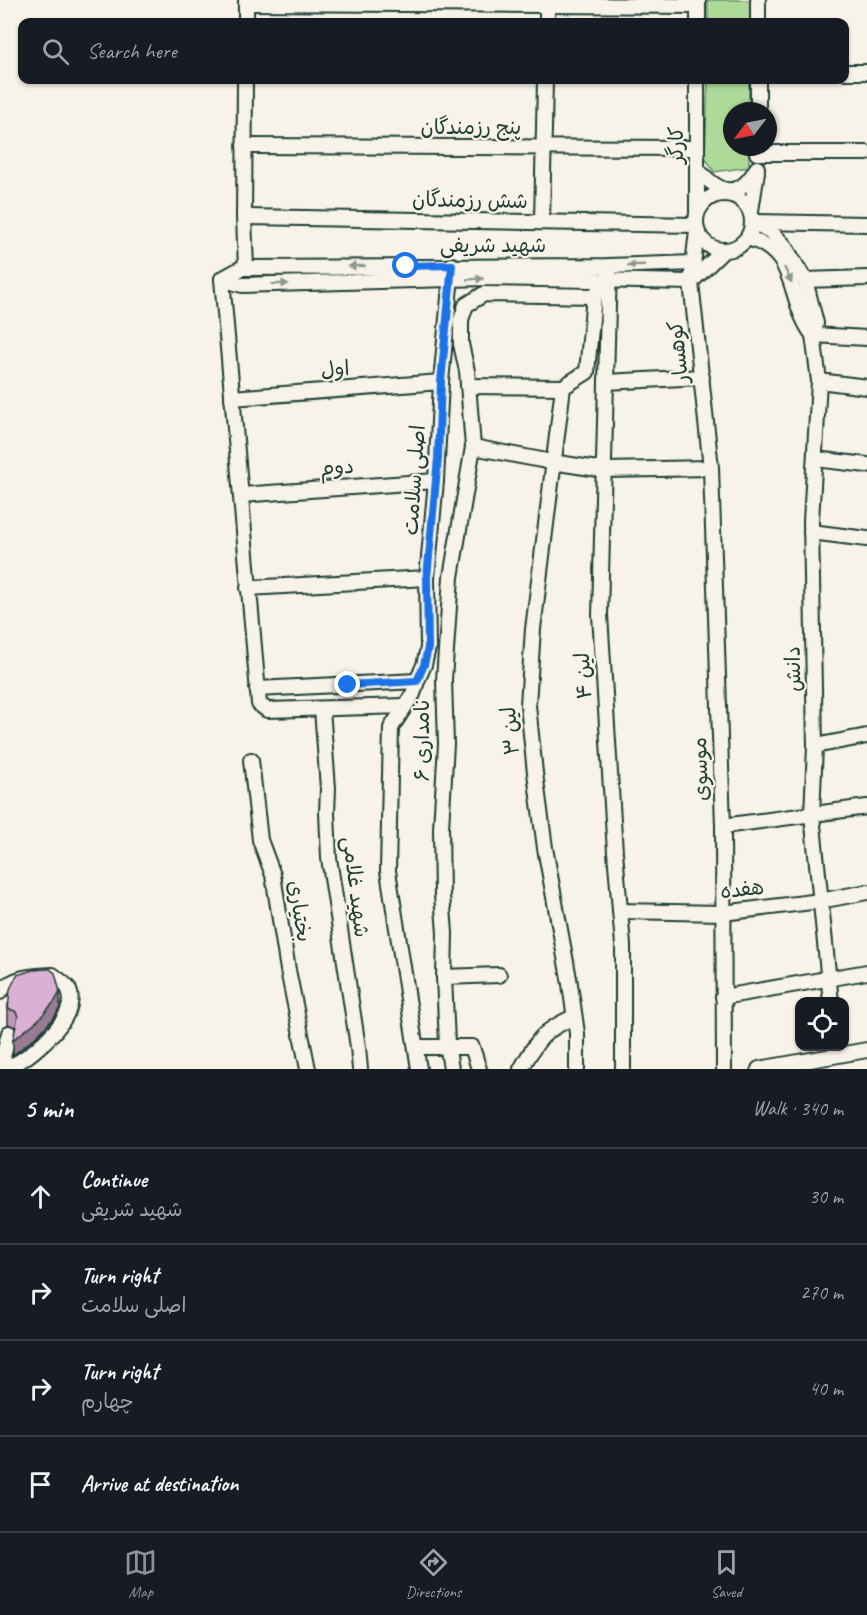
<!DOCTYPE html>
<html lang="en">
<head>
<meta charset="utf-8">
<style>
	body { margin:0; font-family:Caveat,"Playpen Sans Arabic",sans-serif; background:#242831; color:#f1f3f6 }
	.controls { position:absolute; right:18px; bottom:18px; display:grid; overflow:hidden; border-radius:12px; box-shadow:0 2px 4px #0004 }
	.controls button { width:54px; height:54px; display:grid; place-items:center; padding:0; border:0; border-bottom:2px solid #363941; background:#171b24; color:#f1f3f6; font:30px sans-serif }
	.compass { position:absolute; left:723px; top:102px; width:54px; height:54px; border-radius:50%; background:#171b24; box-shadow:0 2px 4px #0004; rotate:238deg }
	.stop { position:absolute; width:18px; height:18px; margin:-14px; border:4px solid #1a73e8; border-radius:50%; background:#fff }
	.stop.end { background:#1a73e8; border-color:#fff; box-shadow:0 2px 6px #0008 }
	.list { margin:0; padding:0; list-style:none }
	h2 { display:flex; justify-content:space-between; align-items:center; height:78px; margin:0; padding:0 24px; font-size:26px }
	h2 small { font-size:20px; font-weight:400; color:#9ea1a6 }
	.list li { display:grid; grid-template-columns:39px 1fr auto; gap:18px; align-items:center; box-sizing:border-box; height:96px; padding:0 24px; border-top:2px solid #363941 }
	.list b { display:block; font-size:22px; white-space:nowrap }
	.list p { margin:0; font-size:20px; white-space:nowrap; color:#9ea1a6 }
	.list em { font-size:20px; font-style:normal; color:#9ea1a6 }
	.icon { flex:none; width:33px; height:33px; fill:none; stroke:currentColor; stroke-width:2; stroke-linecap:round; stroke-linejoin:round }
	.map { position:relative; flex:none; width:867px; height:1069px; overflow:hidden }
	.search { position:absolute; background:#171b24; box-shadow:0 2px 4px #0004; left:18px; right:18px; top:18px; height:66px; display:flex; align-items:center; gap:15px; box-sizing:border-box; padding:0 21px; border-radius:12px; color:#9ea1a6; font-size:22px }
	.sheet { height:462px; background:#171b24 }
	nav { display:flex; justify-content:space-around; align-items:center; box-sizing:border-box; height:84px; border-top:2px solid #363941; background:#171b24; font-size:16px; color:#9ea1a6 }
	nav a { display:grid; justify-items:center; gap:3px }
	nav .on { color:#8c9099 }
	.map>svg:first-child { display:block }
</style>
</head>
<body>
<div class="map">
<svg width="867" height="1069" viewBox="0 0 867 1069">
	<rect width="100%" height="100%" fill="#f7f3e8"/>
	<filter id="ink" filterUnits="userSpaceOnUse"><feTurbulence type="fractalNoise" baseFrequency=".0167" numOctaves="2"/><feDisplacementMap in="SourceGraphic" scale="12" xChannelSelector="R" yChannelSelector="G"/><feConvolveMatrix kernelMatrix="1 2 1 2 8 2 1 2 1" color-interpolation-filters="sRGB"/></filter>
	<g filter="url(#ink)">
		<g fill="#adda99" stroke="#668c66" stroke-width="1.5">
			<rect x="708" y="0" width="42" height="22"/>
			<path d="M708 80H749V111H732V147H749V167L714 172 705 157Z"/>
		</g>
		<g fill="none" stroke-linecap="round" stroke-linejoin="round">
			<defs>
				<g id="minor">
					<path d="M246 3 698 6"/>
					<path d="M246 22V0"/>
					<path d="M547 22V0"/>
					<path d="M698 22V0"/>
					<path d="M758 22V0"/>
					<path d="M844 72H867"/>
					<path d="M245 80 244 217 246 268"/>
					<path d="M758 111V80"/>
					<path d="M244 146 697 148"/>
					<path d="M757 153H867"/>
					<path d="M697 169C720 194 738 201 757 168"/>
					<circle cx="724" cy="222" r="28"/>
					<path d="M697 211V80"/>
					<path d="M751 211 757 172"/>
					<path d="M244 217 695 225"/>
					<path d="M542 222 545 80"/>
					<path d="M753 222 770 231 784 245 805 280 816 323 813 335 819 381 811 521 815 746 812 815 831 1002"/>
					<path d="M755 222 867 224"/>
					<path d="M697 231 691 282 711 468 723 826 724 1069"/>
					<path d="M748 238C800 253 786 300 813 335"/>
					<path d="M609 266 600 615 615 852 623 945V1069"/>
					<path d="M222 279 259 704 267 710 405 706"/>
					<path d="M222 279 242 268 609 266 694 263"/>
					<path d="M222 279 242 285 486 278 691 282"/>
					<path d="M805 280 867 278"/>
					<path d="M691 282 724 250"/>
					<path d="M813 335 867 338"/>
					<path d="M819 381 867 387"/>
					<path d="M606 382 702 377"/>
					<path d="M468 386 563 387 587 372 594 296"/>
					<path d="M563 387 533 629 528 705 535 773 545 848 570 984 577 1033V1069"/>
					<path d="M232 398 441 382"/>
					<path d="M473 447 552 462 604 470 711 468"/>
					<path d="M815 459 867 465"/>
					<path d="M241 495 436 481"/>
					<path d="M811 532 867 539"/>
					<path d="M248 588 427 578"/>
					<path d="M257 689 417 681"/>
					<path d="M322 709 328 788 327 813 329 858 358 1047 360 1069"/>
					<path d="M815 746 867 736"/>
					<path d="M251 760 260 840 273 875 288 970 308 1069"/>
					<path d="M723 826 867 807"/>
					<path d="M620 911 723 913 820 901 867 892"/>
					<path d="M444 977 499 975"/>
					<path d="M0 992C13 976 34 976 53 975 57 979 65 983 68 988 82 1014 35 1053 15 1064 10 1066 6 1065 1 1065L9 1033"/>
					<path d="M723 997 867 972"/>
					<path d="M417 1047H472L479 1069"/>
					<path d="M419 1069 388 871 391 728 413 694 417 681 424 665 428 648 427 578 436 481 441 382 452 265"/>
					<path d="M451 1069 447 1043 444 977 445 933 442 895 441 828 446 744 444 680 451 577 473 447 467 371 461 344V320L466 305 484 294 594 296 608 279"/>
					<path d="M521 1069C538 1039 542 1031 574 1017"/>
					<path d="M759 1069 867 1050"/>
				</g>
			</defs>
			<use href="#minor" stroke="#1f3d34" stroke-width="18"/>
			<use href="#minor" stroke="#f7f3e8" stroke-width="14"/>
		</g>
		<path fill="#bc97b6" stroke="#1f3d34" stroke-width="1.5" d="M8 1004 60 1007 55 1016 38 1035 13 1055 15 1027 8 1024Z"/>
		<path fill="#997b94" stroke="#1f3d34" stroke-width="1.5" d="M60 992V1007L55 1016 38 1035 13 1055V1040Z"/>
		<path fill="#dbb0d4" stroke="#1f3d34" stroke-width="1.5" d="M46 969H50L55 973 60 992 55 1001 38 1020 13 1040 18 1016 15 1011 8 1009 10 989 17 975 33 970Z"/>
		<defs><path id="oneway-solid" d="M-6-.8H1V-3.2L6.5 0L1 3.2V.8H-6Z" transform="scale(1.5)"/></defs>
		<g fill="#8b988e">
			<use href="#oneway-solid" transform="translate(636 265) rotate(178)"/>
			<use href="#oneway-solid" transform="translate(357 266) rotate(179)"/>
			<use href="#oneway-solid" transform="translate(788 275) rotate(64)"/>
			<use href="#oneway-solid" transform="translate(475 279) rotate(-3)"/>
			<use href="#oneway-solid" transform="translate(280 284) rotate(-1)"/>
		</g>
	</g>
	<g fill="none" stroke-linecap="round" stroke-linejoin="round" filter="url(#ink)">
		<path stroke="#1a73e8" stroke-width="8" d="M348 685 417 681 424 665 428 648 427 578 438 458 441 382 452 265 406 266"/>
	</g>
	<g text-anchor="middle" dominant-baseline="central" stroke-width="4.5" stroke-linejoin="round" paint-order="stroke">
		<g font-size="21" fill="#1f3d34" stroke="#f7f3e8">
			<text x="471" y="127">پنج رزمندگان</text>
			<text transform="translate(676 145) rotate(-90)">کارگر</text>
			<text transform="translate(470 200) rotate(1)">شش رزمندگان</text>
			<text x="493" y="245">شهید شریفی</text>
			<text transform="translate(678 352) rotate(-96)">کوهسار</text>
			<text transform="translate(335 369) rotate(-5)">اول</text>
			<text transform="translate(337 467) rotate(-4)">دوم</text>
			<text transform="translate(414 480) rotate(-86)">اصلی سلامت</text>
			<text transform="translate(793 669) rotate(-91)">دانش</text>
			<text transform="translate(583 676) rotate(-93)">لین ۴</text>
			<text transform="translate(510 731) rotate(-95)">لین ۳</text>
			<text transform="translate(422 740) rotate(-90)">نامداری ۶</text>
			<text transform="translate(700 769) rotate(-92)">موسوی</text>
			<text transform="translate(356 887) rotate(83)">شهید غلامی</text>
			<text transform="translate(742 889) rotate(-6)">هفده</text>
			<text transform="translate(300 911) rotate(81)">بختیاری</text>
		</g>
	</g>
</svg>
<div class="controls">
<button><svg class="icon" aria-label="locate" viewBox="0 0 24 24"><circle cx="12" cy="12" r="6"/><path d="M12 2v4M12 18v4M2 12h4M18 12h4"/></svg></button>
</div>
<svg class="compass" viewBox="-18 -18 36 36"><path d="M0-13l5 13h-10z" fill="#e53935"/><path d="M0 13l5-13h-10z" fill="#9ea1a6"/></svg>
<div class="stop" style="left:406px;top:266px"></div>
<div class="stop end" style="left:348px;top:685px"></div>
<div class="search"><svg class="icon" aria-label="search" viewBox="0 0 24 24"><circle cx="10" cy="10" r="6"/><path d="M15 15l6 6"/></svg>Search here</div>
</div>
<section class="sheet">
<h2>5 min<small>Walk · 340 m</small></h2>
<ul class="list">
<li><svg class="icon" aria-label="ahead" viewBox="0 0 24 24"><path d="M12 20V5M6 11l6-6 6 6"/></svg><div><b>Continue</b><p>شهید شریفی</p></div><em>30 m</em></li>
<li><svg class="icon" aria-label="right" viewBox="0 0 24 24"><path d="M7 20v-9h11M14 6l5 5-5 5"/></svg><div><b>Turn right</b><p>اصلی سلامت</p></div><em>270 m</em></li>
<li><svg class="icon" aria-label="right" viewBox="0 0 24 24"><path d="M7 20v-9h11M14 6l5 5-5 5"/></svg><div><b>Turn right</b><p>چهارم</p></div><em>40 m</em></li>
<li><svg class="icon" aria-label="arrive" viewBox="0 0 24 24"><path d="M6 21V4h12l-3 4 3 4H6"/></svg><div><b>Arrive at destination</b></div></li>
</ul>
</section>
<nav>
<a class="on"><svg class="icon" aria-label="map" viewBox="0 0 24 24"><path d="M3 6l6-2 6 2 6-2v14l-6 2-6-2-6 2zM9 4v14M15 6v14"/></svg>Map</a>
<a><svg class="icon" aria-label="directions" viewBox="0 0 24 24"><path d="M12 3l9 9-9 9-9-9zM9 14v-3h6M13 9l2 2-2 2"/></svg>Directions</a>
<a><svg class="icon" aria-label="saved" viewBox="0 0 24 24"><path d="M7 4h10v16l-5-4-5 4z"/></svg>Saved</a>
</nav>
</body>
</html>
